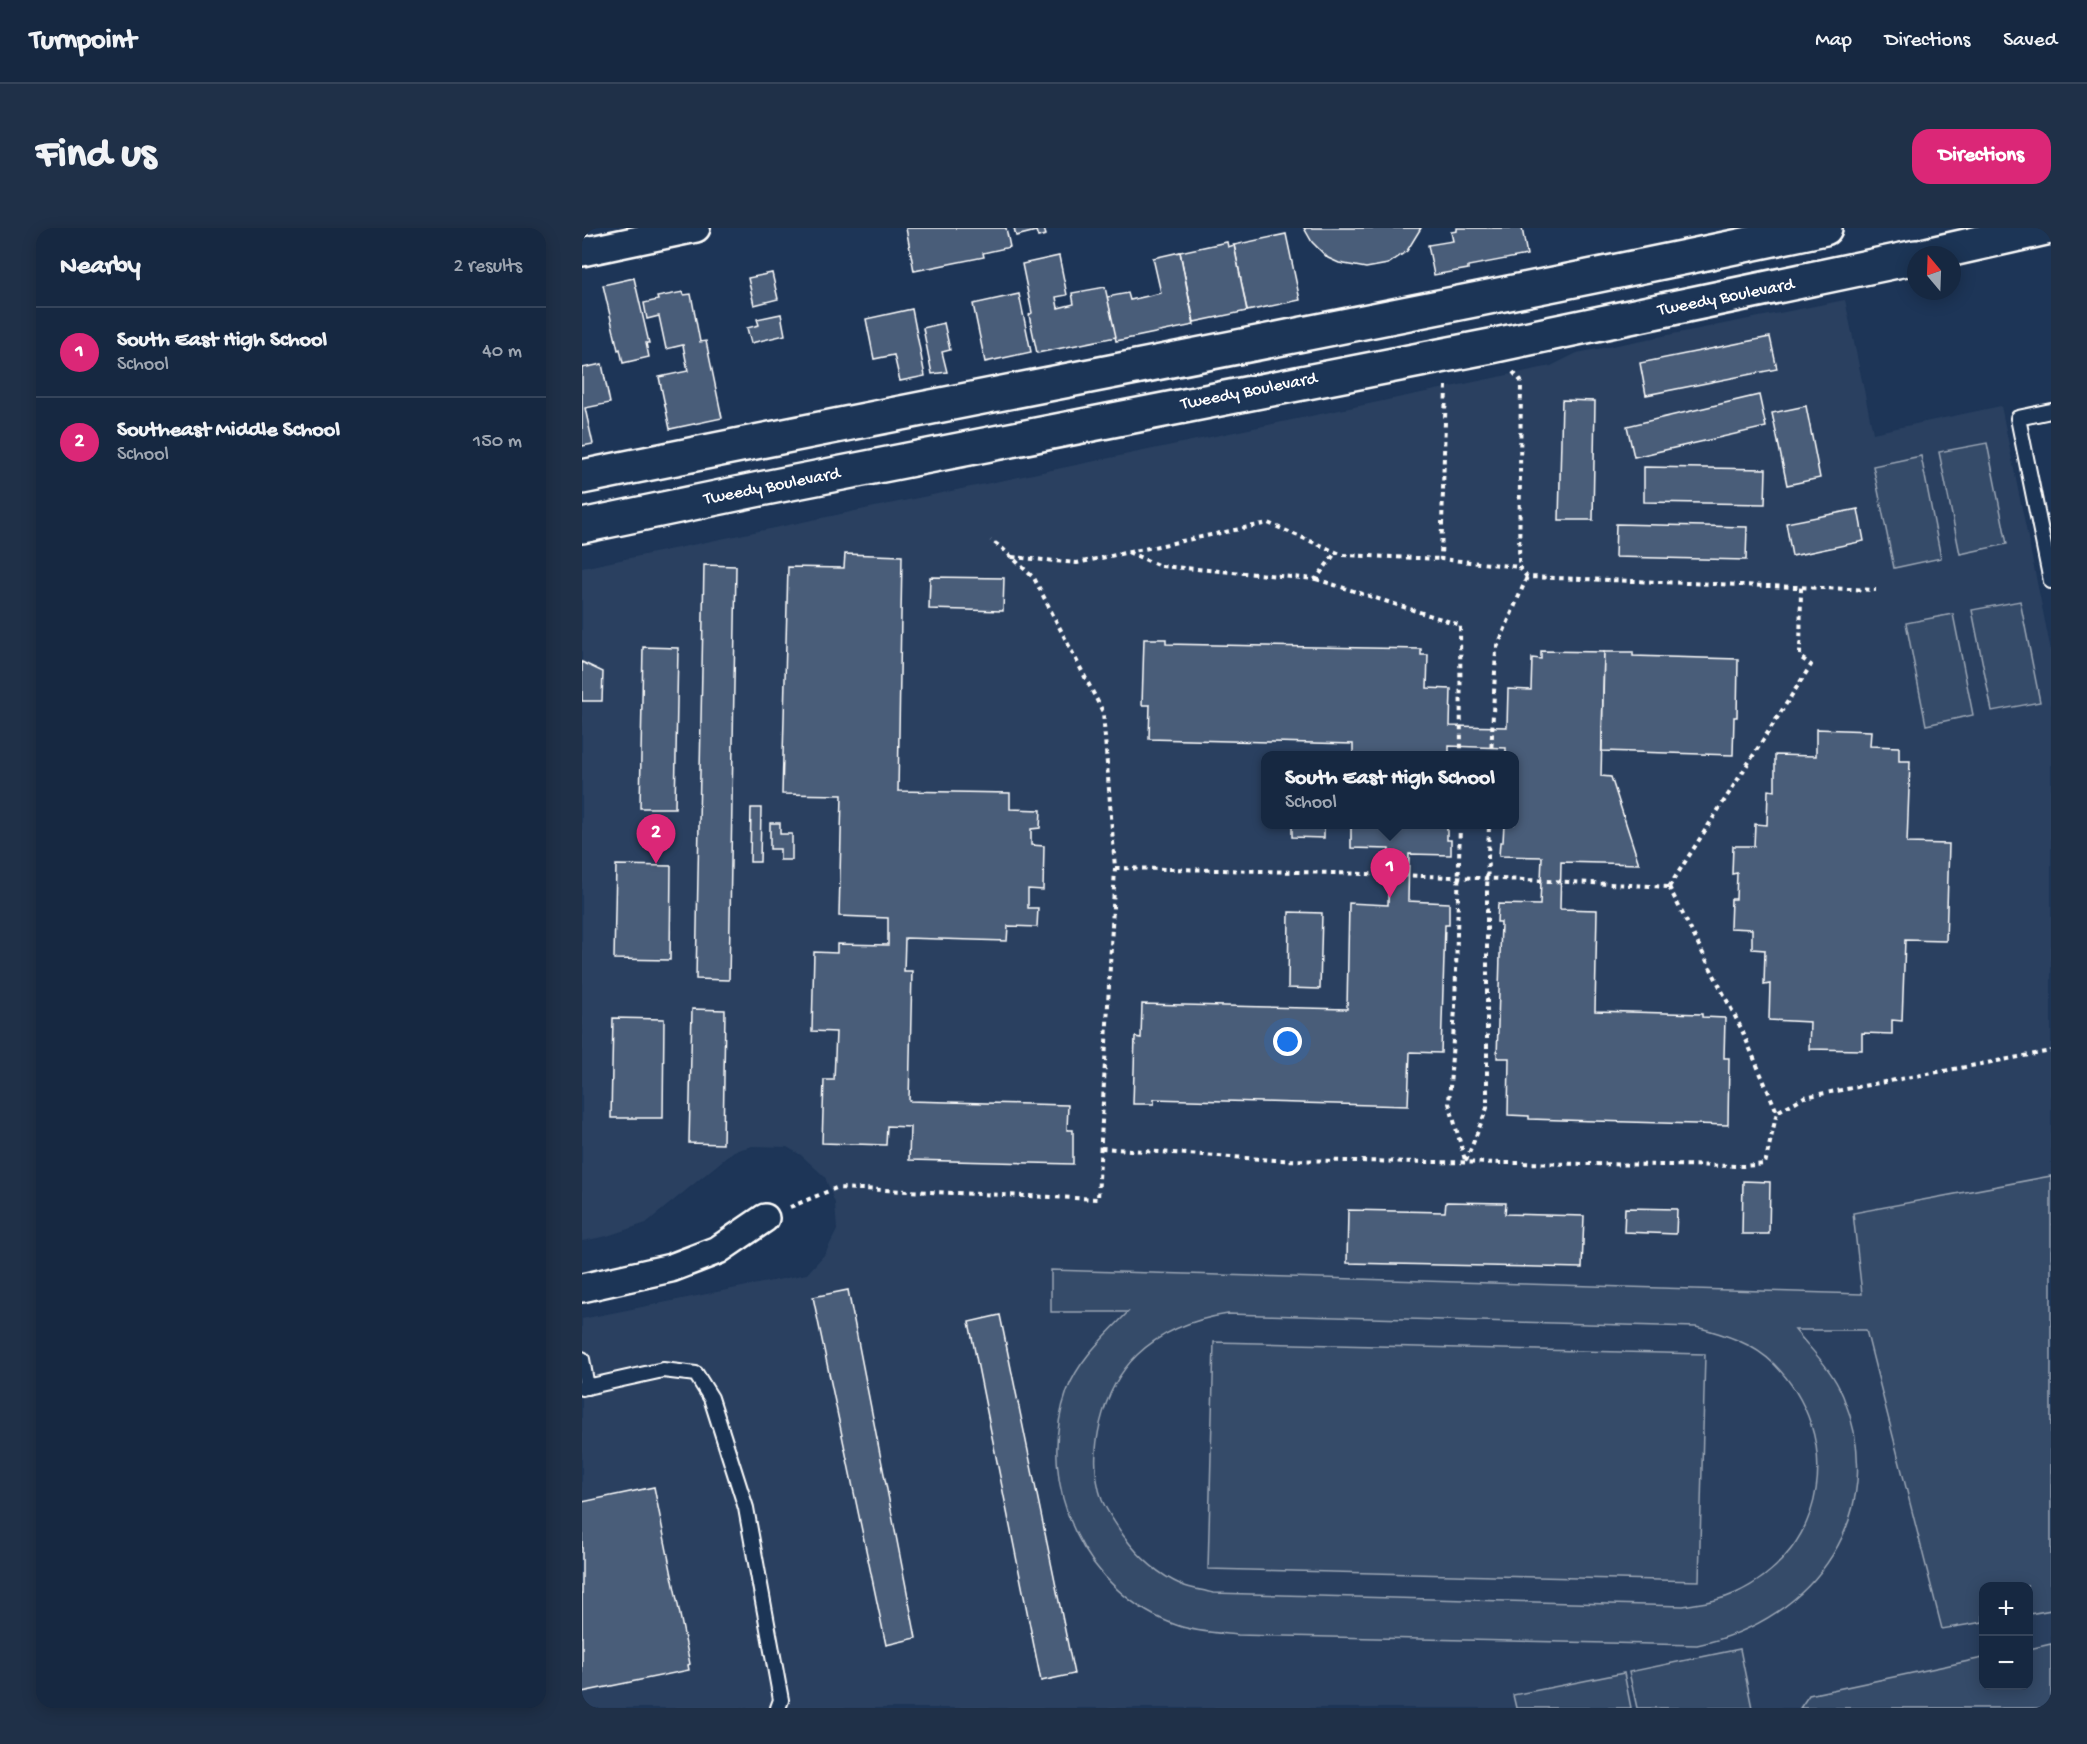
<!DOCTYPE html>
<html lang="en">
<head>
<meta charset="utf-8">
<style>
	body { margin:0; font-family:"Gochi Hand",sans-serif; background:#1f3048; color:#f1f3f6 }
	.controls { position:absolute; right:18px; bottom:18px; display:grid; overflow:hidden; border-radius:12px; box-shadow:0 3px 15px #0003 }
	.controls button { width:54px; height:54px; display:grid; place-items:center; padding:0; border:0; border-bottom:2px solid #35445a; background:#162841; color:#f1f3f6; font:30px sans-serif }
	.compass { position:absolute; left:1325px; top:18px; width:54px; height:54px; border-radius:50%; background:#162841; box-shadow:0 3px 15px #0003; rotate:341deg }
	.you { position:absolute; left:706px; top:814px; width:21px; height:21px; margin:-15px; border:4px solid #fff; border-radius:50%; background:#1a73e8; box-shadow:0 0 0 9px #1a73e833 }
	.badge { display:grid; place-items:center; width:39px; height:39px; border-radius:50%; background:#db2777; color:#fff; font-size:20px; font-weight:700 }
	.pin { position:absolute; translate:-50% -50px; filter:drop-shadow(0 2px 3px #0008) }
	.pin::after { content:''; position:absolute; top:32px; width:21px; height:18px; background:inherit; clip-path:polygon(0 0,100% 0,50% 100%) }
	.popup { position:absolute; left:679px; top:523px; width:258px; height:78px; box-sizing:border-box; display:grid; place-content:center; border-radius:12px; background:#162841; filter:drop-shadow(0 2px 4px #0005); font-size:20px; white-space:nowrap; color:#9ea6b1 }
	.popup b { font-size:22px; color:#f1f3f6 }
	.popup::after { content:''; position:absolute; left:50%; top:100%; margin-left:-12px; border:12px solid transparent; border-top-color:#162841 }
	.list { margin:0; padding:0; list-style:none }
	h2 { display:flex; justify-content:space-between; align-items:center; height:78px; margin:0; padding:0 24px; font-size:26px }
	h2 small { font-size:20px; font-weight:400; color:#9ea6b1 }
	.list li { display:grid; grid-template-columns:39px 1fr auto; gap:18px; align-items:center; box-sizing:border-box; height:90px; padding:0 24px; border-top:2px solid #35445a }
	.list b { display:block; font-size:22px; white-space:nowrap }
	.list p { margin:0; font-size:20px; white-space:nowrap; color:#9ea6b1 }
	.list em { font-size:20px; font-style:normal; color:#9ea6b1 }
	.map { position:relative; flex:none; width:1469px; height:1480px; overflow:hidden; border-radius:18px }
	header { display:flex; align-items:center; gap:36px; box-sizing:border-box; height:84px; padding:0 30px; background:#162841; border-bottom:2px solid #35445a }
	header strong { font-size:28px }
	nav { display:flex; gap:33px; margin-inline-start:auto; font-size:21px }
	.intro { display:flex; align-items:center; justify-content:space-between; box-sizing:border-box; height:144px; padding:0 36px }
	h1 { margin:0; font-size:42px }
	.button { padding:15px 27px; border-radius:18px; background:#db2777; color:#fff; font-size:21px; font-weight:700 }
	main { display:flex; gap:36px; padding:0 36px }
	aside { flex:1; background:#162841; border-radius:18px; box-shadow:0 3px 15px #0003 }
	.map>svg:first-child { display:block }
</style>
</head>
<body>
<header>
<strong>Turnpoint</strong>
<nav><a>Map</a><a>Directions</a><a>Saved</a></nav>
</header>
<div class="intro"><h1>Find us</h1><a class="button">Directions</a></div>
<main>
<aside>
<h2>Nearby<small>2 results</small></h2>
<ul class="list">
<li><span class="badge">1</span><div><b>South East High School</b><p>School</p></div><em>40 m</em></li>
<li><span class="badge">2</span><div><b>Southeast Middle School</b><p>School</p></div><em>150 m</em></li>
</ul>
</aside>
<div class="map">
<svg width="1469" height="1480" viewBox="0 0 1469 1480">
	<rect width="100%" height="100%" fill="#1d3557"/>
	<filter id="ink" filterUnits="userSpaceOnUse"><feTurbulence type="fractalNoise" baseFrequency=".0167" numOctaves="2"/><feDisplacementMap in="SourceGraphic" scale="12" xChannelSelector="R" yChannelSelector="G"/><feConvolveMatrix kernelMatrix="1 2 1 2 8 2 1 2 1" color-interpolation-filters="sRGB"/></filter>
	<g filter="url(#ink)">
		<path fill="#2a4161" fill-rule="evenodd" d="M1263 72 1291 205 1419 178 1469 423V1480H0V1091L225 1046 243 1026 255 1002 253 975 243 949 219 927 205 919 170 918 152 923 64 995 25 1008 0 1013V340L969 138 995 125ZM684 528H932V596H684ZM1402 1358H1446V1458H1402Z"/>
		<g fill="#364b69" stroke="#9aa5b4" stroke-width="1.5" fill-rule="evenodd">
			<path d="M1405 215 1425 316 1378 326 1357 224Z"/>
			<path d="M1339 228 1359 330 1312 340 1291 238Z"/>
			<path d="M1438 373 1458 474 1410 483 1390 382Z"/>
			<path d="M1371 386 1391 487 1344 497 1324 395Z"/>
			<path d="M1469 948V1382L1447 1386 1446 1358H1402L1401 1394 1360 1401 1284 1102H1213C1231 1124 1250 1141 1261 1168 1309 1285 1233 1393 1115 1417L656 1407C637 1405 615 1404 597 1398 502 1366 452 1256 485 1163 497 1131 523 1108 546 1084H469V1042L1280 1066 1271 985ZM646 1086 1114 1099C1142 1106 1171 1115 1192 1136 1262 1207 1247 1322 1154 1365 1137 1373 1119 1375 1101 1378L631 1365C621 1362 610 1361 600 1357 577 1347 556 1328 541 1307 534 1296 525 1284 520 1272 504 1225 520 1161 555 1127 580 1103 612 1091 646 1086Z"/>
			<path d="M632 1114 1123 1126 1117 1353 626 1341Z"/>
			<path d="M1469 1416V1480H1218L1227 1467 1401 1430 1402 1458H1446L1447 1421Z"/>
			<path d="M1158 1421 1170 1480H1055L1047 1444Z"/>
			<path d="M1042 1445 1049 1480H934L931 1467Z"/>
		</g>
		<g fill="#4a5d79" stroke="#fff" stroke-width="1.5">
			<path d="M324 0H424L428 19 401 25 402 29 332 43Z"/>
			<path d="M432 0H468L462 1 464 7 456 9 454 3 434 8Z"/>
			<path d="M722 0H839L825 23 806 36 784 40 757 35 746 30 730 14Z"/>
			<path d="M875 0H940L945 27 886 38V41L852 47 846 17 871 13 869 4 875 3Z"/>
			<path d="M704 6 718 72 665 83 652 17Z"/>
			<path d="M645 14 646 19 652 17 665 83 612 94 598 24Z"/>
			<path d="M598 24 612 97 534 113 525 69 546 65 548 72 579 65 571 30Z"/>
			<path d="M477 28 485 67 474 69 476 80 492 76 490 65 523 59 534 109 455 125 447 87 450 85 440 36Z"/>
			<path d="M190 45 196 71 172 77 166 50Z"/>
			<path d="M52 50 67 115H64L67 129 41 135 38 121 36 122 21 57Z"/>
			<path d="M101 64 102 67 109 66 118 114 124 113 140 190 88 201 77 149 106 143 101 117 84 121 77 88 65 91 62 75 76 72 75 69Z"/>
			<path d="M437 66 449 124 403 134 391 76Z"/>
			<path d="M330 81 343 148 318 153 312 127 292 131 284 91Z"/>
			<path d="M199 86 203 107 169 115 165 100 177 97 175 91Z"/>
			<path d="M362 95 368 122 360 124 365 144 350 146 341 100Z"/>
			<path d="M1188 109 1195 141 1064 167 1058 135Z"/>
			<path d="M20 136 28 175 3 180 11 216 0 218V140Z"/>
			<path d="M1177 167 1184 199 1052 229 1045 198Z"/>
			<path d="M980 172 1013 173 1011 292H977Z"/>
			<path d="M1224 178 1238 250 1205 257 1190 185Z"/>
			<path d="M1062 239 1184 241 1183 276 1062 274Z"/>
			<path d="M1276 281 1282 313 1210 328 1204 295Z"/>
			<path d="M1034 296 1165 299 1164 332 1033 329Z"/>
			<path d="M263 326 320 328 316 563 428 565V581L459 582 458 600 449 601V617L462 618 461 662 446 661V680H456L455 699 426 698 425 713 323 710 322 743H330L327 873 486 877 485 902H491V936L327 932 328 899 305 898 304 917 240 915 242 852H252L254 804 230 803 232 724 255 725V716L306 717V690L257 688 260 567 200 566 206 339 262 340Z"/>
			<path d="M122 337 154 338 147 752 114 751Z"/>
			<path d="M348 349 422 350 421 383 347 381Z"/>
			<path d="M562 411H584V416L839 421V427H846L845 460 869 461 868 498 925 499 926 461 949 462 950 430 959 431V423L1022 424 1019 548 1029 549 1057 636 979 634 978 681 1015 682 1013 783 1120 786V789L1143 790 1142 830H1147L1146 897 947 891V888L926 887 927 830H915L919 694H915L916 676 958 677 960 629 917 628 918 614H921L922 596H932V528H924V520L867 518V528H771V516L567 511 568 477H560Z"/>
			<path d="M61 419 96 420 93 580H58Z"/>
			<path d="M1022 424H1051V428L1156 431 1155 489H1152L1151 527 1020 523Z"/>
			<path d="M0 434 21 444 20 473H0Z"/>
			<path d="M1234 501 1289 503 1288 518 1317 519V533H1328L1325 615 1367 616 1364 713 1323 712 1320 793 1310 792V806L1280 805V822L1227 821 1228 794 1187 792 1188 756 1182 757 1183 722 1170 721V701L1148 700 1149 671H1154L1155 645 1150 646 1151 618H1172L1173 596 1185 597 1186 562 1193 563V527L1234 528Z"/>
			<path d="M169 580H179L178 634H168Z"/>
			<path d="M188 595H198V606H210V632H198V621H188Z"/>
			<path d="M710 596H742V610L710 609Z"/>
			<path d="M769 596H865V612H869V627L827 626 826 673 867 675V697H863L859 825 828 824 826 878 572 871V876H551L553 809 559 810 560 776 765 781 767 675 806 677 807 621 769 620Z"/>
			<path d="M34 637 89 638 88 732 32 731Z"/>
			<path d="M707 684 740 685 738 761 706 760Z"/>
			<path d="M110 781 143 782 141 916 107 915Z"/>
			<path d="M31 790 82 791 81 890H29Z"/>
			<path d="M1161 953 1188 954 1187 1006H1160Z"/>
			<path d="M864 974 924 975 923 986 1002 988 1000 1040 765 1035 766 982 863 984Z"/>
			<path d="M1043 980 1095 981 1094 1006 1042 1004Z"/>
			<path d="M266 1062 334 1410 304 1417 231 1069Z"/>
			<path d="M418 1087 492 1446 459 1453 387 1094Z"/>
			<path d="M72 1259 108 1436 106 1437 107 1442 0 1464V1274Z"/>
		</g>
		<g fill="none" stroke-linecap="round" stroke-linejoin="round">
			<defs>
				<g id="service">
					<path d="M1469 183 1436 190 1469 353"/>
					<path d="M0 1131 5 1159"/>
					<path d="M0 1160 81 1142 114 1146 129 1170 164 1280 199 1472 196 1480"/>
				</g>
				<g id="minor">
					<path d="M0 24 114 0"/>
					<path d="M0 1060 89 1040 136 1022 183 990"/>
				</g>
				<g id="secondary">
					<path d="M1344 27 1464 0"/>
					<path d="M0 249C414 164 830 88 1243 0"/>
					<path d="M0 298 178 261 909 118 1334 29"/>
				</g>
			</defs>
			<use href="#service" stroke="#fff" stroke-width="18"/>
			<use href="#minor" stroke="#fff" stroke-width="32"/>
			<use href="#secondary" stroke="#fff" stroke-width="38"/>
			<g stroke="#fff" stroke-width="4" stroke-dasharray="4.5 4.5" stroke-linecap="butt">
				<path d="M931 144 939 153 937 339 945 349 1294 362"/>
				<path d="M864 158 859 331 937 339"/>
				<path d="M546 324 578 338 734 351 754 324"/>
				<path d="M430 329 495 335 686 295 761 327 859 331"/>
				<path d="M734 351 878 397 879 528"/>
				<path d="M909 528 914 422 945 349"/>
				<path d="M878 596 873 780 867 875 883 932"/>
				<path d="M533 640C718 643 902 649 1087 659"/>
				<path d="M1087 659 1229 437 1218 429 1219 359"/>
				<path d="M1087 659 1159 800 1195 884"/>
				<path d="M519 920 693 932 1162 938 1183 936 1195 884 1222 869 1469 823"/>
				<path d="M884 933 905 880V664L907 596"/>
				<path d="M208 979 254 960 516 971 533 640 521 484 452 350 421 321 409 312"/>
			</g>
			<use href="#service" stroke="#1d3557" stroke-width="14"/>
			<use href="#minor" stroke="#1d3557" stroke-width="27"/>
			<use href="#secondary" stroke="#1d3557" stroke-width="33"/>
		</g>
	</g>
	<g text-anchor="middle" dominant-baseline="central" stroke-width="4.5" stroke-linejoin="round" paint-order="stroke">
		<g font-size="18" fill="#fff" stroke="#1d3557">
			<text transform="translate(1144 70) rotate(-11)">Tweedy Boulevard</text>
			<text transform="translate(667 164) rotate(-11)">Tweedy Boulevard</text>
			<text transform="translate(190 259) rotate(-11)">Tweedy Boulevard</text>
		</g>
	</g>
</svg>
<div class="controls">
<button>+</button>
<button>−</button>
</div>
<svg class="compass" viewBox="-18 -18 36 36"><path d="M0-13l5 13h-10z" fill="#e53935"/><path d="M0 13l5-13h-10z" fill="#9ea6b1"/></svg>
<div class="you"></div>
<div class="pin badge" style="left:808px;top:670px">1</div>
<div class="popup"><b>South East High School</b>School</div>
<div class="pin badge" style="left:74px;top:636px">2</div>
</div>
</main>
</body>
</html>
